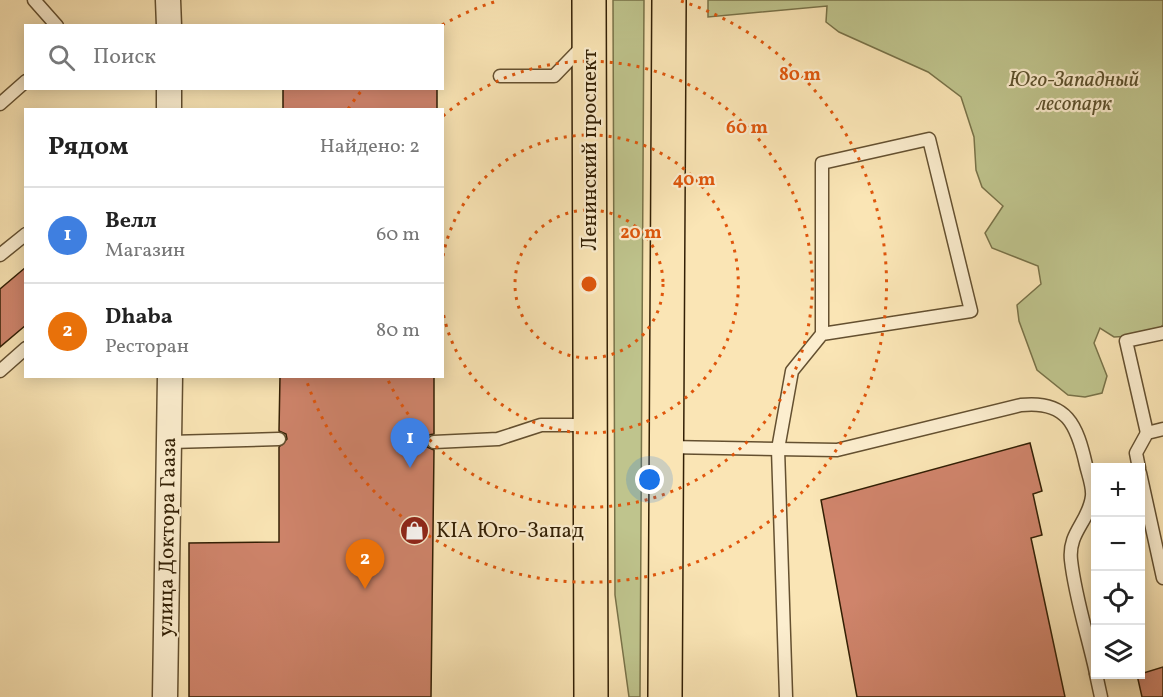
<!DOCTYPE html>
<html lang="ru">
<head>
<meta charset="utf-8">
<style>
	body { margin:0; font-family:Vollkorn,serif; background:#f6f6f6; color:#222 }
	.controls { position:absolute; right:18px; bottom:18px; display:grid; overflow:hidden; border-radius:0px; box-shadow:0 3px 15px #0003 }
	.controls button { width:54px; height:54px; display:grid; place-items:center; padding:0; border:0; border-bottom:2px solid #e0e0e0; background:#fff; color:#222; font:30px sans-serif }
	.you { position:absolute; left:650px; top:480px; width:21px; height:21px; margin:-15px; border:4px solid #fff; border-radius:50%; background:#1a73e8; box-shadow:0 0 0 9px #1a73e833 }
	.badge { display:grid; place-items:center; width:39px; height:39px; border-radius:50%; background:#8f2418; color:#fff; font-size:20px; font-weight:700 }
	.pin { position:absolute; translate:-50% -50px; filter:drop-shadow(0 2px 3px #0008) }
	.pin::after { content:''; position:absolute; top:32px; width:21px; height:18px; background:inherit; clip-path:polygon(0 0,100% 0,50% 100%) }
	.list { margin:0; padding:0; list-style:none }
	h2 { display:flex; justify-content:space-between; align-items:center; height:78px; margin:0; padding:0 24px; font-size:26px }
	h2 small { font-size:20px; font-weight:400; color:#767676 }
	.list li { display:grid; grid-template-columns:39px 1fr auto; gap:18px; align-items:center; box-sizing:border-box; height:96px; padding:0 24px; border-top:2px solid #e0e0e0 }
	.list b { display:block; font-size:22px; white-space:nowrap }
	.list p { margin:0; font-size:20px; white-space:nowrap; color:#767676 }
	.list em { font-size:20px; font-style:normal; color:#767676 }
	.icon { flex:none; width:33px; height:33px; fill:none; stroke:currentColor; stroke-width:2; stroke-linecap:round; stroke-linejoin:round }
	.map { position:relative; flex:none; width:1163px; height:697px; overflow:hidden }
	.search { position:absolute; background:#fff; box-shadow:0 3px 15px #0003; left:24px; top:24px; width:420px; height:66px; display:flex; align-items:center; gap:15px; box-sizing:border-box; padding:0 21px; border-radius:0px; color:#767676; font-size:22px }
	.panel { position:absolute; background:#fff; box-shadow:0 3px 15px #0003; left:24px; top:108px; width:420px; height:270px; border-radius:0px }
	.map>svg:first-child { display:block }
</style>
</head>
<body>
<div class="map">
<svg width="1163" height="697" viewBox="0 0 1163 697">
	<rect width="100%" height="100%" fill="#fae5b5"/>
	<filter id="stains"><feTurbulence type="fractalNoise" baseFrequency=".00333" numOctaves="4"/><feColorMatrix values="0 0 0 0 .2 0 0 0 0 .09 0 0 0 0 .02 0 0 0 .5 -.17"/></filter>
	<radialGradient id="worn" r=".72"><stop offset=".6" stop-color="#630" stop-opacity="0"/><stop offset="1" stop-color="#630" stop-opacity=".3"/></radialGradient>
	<g fill="#bfc48d" stroke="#787248" stroke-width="1.5">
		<path d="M613 0H644L640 697H629L615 595Z"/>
		<path d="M708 0H1163V325L1152 335 1114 337 1100 328 1094 343 1107 376 1102 393 1085 397 1068 395 1037 370 1019 321 1017 305 1041 284 1038 266 992 248 985 233 1003 206 982 187 976 170 974 137 961 97 928 72 839 32 826 22 827 6 708 17Z"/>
	</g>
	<g fill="#cf846b" stroke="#321f04" stroke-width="1.5">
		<rect x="283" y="88" width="154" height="22"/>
		<path d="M26 267V325L0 347V289Z"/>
		<path d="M280 376H434V434L429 435 426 442 427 447 434 450 431 697H189V543L279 542V447L287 439 286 434 279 431Z"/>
		<path d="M1030 443 1042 491 1033 494 1042 535 1031 538 1065 697H857L821 500Z"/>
		<path d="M1163 667V697H1142L1137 675Z"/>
	</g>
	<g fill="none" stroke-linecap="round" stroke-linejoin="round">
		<defs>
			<g id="service">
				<path d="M34 0 57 26"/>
				<path d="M500 76H554L582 47"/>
				<path d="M0 104 26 81"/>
				<path d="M0 255 26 234"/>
				<path d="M0 371 26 348"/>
				<path d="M1147 433 1126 341 1163 333"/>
				<path d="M170 442 279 439"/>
				<path d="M434 442 498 439 541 425H589"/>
				<path d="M668 447 837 450 1021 405C1067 400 1077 425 1086 465 1088 474 1093 486 1092 496 1089 522 1068 532 1071 560 1075 597 1088 636 1096 673"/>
				<path d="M1139 468 1136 453 1147 433 1163 429"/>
				<path d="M1140 473 1163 578"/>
				<path d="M1096 674 1101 697"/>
				<path d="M786 697 778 449 792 371 822 334V163L929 139 971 311 822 334"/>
			</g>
			<g id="minor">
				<path d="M168 0 169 26"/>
				<path d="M169 88V110"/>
				<path d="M165 697 170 376"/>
			</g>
			<g id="primary">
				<path d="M589 0 591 697"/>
				<path d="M665 697 669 0"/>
			</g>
		</defs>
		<use href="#service" stroke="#645030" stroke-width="15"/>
		<use href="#minor" stroke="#645030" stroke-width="27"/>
		<use href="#primary" stroke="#321f04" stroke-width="36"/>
		<use href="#service" stroke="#fceecf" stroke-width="12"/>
		<use href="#minor" stroke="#fceecf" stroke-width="24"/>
		<use href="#primary" stroke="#fae5b5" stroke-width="33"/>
	</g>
	<g fill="none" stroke="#df560c" stroke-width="3" stroke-dasharray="3 6">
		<circle cx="589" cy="284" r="74"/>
		<path d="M443 256A149 149 0 1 1 443 312"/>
		<path d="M443 116A223 223 0 1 1 387 378"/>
		<path d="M348 109A298 298 0 0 1 362 90M442 25A298 298 0 0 1 497 1M681 1A298 298 0 1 1 306 379"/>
	</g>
	<defs>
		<symbol id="shop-disc" viewBox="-11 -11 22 22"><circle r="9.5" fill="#8f2418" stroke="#fceecf"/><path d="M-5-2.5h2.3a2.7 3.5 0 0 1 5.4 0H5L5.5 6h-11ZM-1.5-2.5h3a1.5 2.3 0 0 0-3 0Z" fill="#fff"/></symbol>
	</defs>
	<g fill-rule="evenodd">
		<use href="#shop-disc" x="398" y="514" width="33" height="33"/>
	</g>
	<g text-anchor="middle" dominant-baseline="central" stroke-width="4.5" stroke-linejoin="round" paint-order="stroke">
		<g font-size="21" font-style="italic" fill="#5c512d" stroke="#fceecf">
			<text x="1074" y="80">Юго-Западный<tspan x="1074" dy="24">лесопарк</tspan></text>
		</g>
		<g font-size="21" fill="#321f04" stroke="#fceecf">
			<text transform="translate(590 150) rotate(-90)">Ленинский проспект</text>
			<text transform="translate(168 537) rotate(-89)">улица Доктора Гааза</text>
		</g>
		<g font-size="21" fill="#321f04" stroke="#fceecf" text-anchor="start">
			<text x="436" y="531">KIA Юго-Запад</text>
		</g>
	</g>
	<circle cx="589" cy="284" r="9" fill="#df560c" stroke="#fceecf" stroke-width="3"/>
	<g font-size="18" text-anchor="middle" font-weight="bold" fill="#df560c" stroke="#fceecf" stroke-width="4.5" stroke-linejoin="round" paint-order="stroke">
		<text x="800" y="80">80 m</text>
		<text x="747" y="133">60 m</text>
		<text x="694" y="185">40 m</text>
		<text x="641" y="238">20 m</text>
	</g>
	<rect width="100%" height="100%" filter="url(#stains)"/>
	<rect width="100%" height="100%" fill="url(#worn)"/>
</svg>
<div class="controls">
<button>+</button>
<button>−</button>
<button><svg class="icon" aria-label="locate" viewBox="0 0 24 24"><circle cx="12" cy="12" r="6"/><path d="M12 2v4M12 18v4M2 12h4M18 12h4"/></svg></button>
<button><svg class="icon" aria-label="layers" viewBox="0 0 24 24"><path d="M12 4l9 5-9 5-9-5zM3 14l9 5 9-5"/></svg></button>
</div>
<div class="you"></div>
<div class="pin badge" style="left:410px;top:468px;background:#3f7fe0">1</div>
<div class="pin badge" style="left:365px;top:589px;background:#e8710a">2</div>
<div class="search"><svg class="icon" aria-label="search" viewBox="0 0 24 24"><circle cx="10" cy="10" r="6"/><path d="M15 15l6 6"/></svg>Поиск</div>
<section class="panel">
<h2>Рядом<small>Найдено: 2</small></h2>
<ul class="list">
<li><span class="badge" style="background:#3f7fe0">1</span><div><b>Велл</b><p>Магазин</p></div><em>60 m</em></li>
<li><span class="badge" style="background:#e8710a">2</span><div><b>Dhaba</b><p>Ресторан</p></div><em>80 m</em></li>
</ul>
</section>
</div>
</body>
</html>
